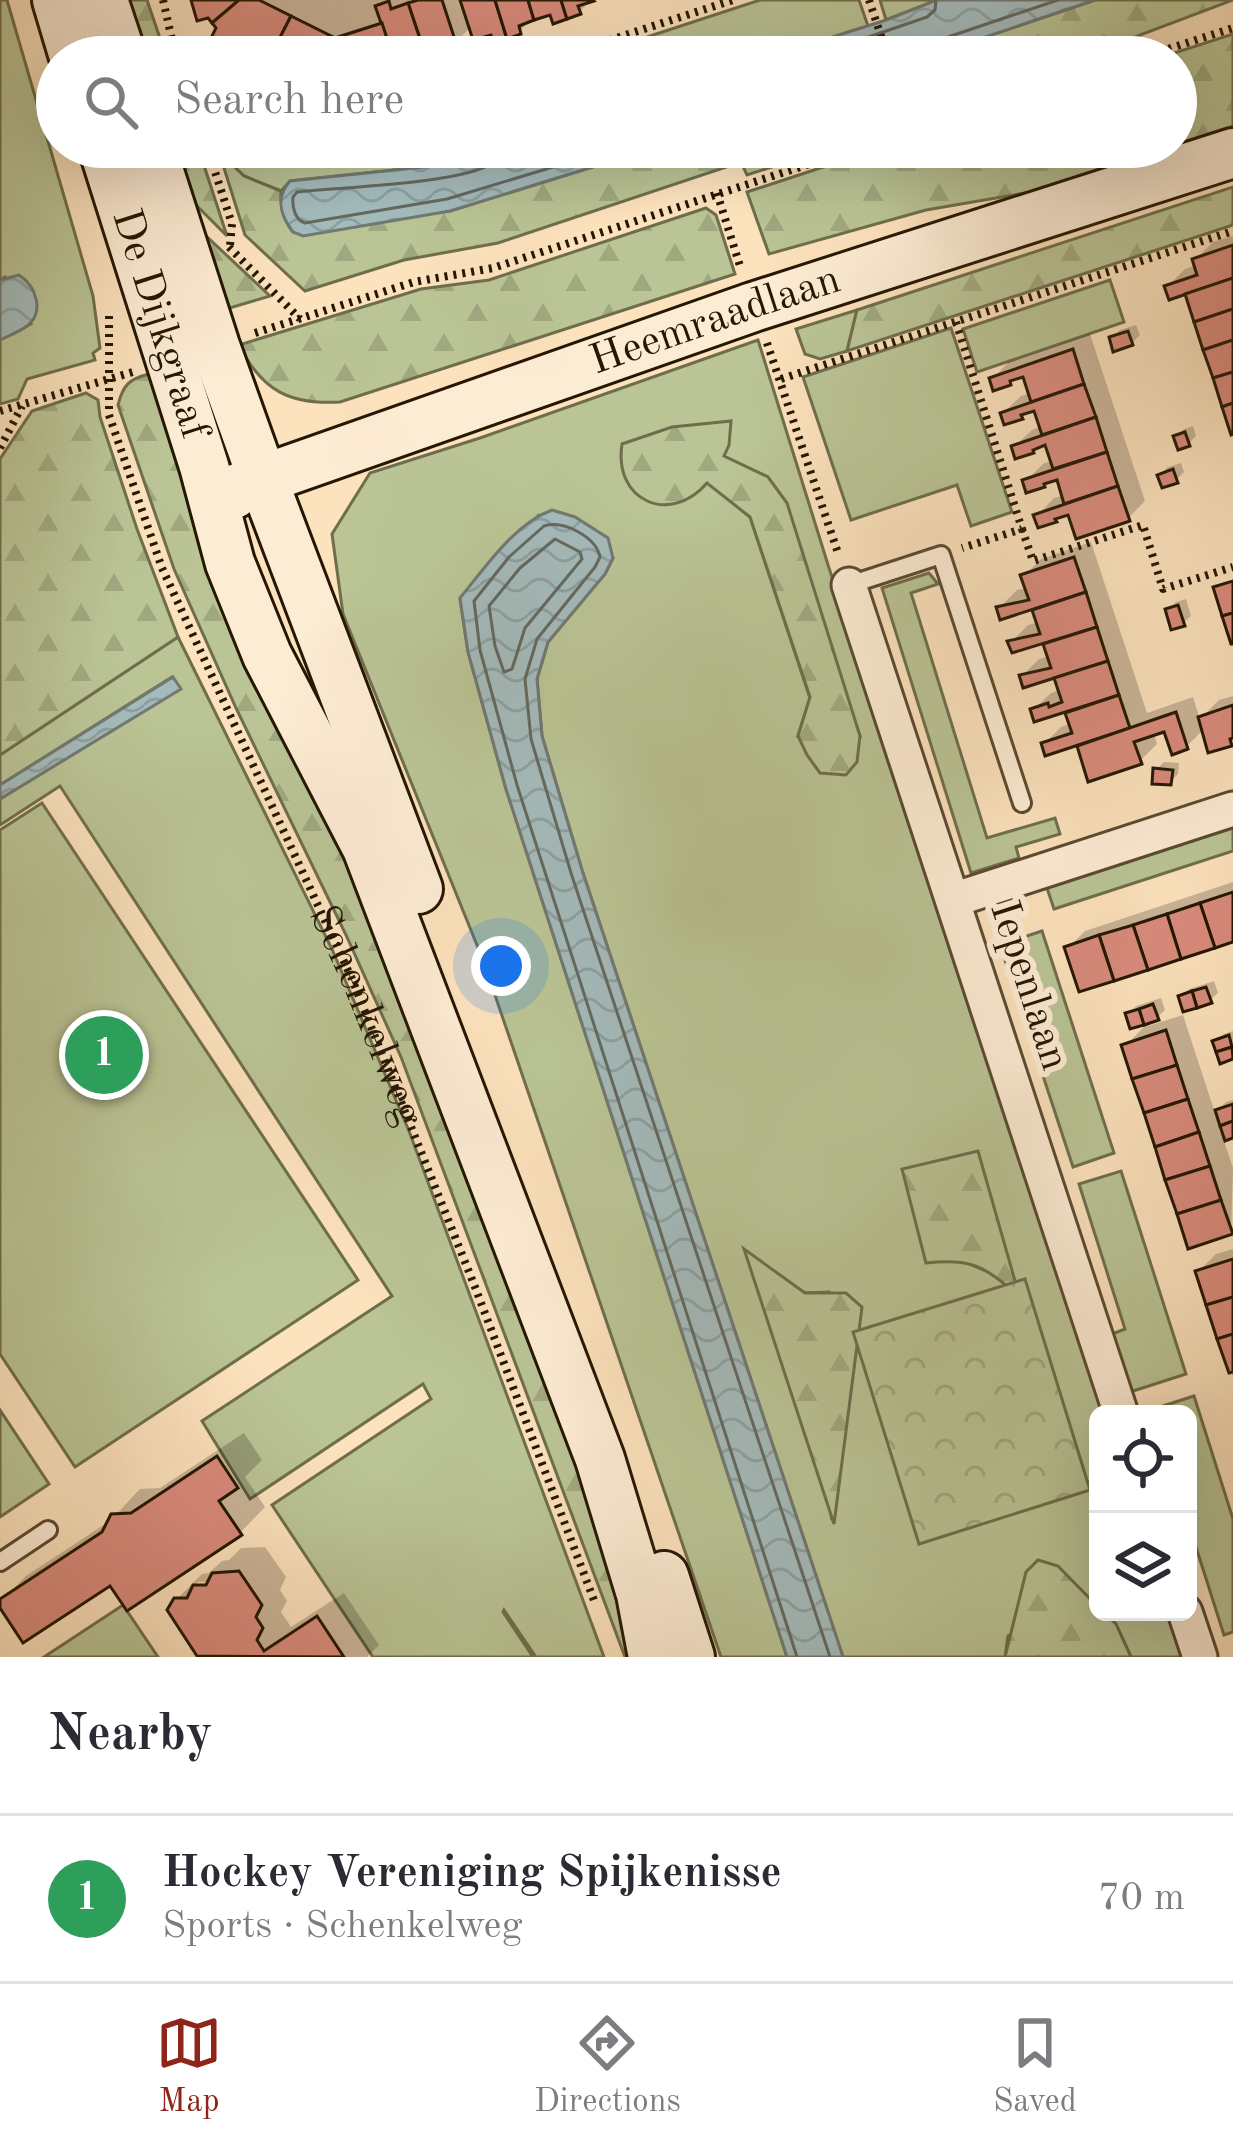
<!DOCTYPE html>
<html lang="en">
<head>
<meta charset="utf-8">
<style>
	body { margin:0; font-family:"Old Standard TT",serif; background:#f7f7f7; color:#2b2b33 }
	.controls { position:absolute; right:36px; bottom:36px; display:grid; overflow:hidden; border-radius:18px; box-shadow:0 12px 48px #0002 }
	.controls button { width:108px; height:108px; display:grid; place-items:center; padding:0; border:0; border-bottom:3px solid #e1e1e2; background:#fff; color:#2b2b33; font:60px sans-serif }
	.you { position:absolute; left:501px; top:966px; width:42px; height:42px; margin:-30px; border:9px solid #fff; border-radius:50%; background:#1a73e8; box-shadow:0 0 0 18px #1a73e833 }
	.badge { display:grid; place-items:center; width:78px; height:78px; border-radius:50%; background:#8f2418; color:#fff; font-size:39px; font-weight:700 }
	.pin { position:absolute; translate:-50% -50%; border:6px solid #fff; box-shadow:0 3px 12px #0006 }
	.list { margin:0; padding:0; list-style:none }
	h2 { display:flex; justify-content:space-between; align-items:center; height:156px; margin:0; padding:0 48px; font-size:51px }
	h2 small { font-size:39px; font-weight:400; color:#7c7c81 }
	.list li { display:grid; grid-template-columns:78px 1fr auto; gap:36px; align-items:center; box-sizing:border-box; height:168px; padding:0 48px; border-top:3px solid #e1e1e2 }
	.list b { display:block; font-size:45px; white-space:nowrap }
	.list p { margin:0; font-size:39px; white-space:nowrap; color:#7c7c81 }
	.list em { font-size:39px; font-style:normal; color:#7c7c81 }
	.icon { flex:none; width:66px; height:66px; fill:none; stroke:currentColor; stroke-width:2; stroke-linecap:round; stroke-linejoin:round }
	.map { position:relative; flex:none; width:1233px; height:1657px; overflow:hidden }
	.search { position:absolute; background:#fff; box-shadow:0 12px 48px #0002; left:36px; right:36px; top:36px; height:132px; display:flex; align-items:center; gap:30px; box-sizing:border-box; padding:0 42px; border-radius:66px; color:#7c7c81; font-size:45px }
	.sheet { height:324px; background:#fff }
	nav { display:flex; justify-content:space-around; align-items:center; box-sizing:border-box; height:168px; border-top:3px solid #e1e1e2; background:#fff; font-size:33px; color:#7c7c81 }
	nav a { display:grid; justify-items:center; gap:6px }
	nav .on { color:#8f2418 }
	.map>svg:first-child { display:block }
</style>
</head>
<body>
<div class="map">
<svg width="1233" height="1657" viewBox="0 0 1233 1657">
	<defs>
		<pattern id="forest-firs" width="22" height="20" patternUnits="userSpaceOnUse" patternTransform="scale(3)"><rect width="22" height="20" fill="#bac495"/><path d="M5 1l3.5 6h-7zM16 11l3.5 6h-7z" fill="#a0a87f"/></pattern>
		<pattern id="park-crowns" width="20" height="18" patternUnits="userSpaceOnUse" patternTransform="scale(3)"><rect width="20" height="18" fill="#bac495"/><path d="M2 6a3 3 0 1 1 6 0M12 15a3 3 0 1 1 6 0" fill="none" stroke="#a0a87f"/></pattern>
		<pattern id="water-waves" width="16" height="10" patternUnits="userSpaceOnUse" patternTransform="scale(3)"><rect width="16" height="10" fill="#a4bbbc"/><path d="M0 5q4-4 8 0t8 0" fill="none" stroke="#8da0a0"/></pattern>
	</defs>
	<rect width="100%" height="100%" fill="#fce2bd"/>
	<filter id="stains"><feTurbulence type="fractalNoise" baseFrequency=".00167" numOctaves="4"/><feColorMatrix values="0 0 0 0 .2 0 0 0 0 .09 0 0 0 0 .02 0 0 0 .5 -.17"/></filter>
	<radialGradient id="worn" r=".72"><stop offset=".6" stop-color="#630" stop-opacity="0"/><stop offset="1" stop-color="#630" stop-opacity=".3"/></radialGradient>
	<g fill="#bac495" stroke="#6f6e4c" stroke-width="3" fill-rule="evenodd">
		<path d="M0 0H7L93 296 100 348 93 353 95 360 27 379 18 399 0 404V340L31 324 5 277 0 280Z"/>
		<path d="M760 0H859L868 26 770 57H586Z"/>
		<path d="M880 0H937L886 20Z"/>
		<path d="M235 147H504L452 164 290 181 281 191 244 176 219 152Z"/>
		<path d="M1110 280 1124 322 977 372 963 329Z"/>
		<path d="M857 310 847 351 820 359 805 354 796 329Z"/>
		<path d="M951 328 1012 512 971 526 957 485 851 520 803 377Z"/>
		<path d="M758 340 829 568 1108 1414H1098V1607L1080 1589 1008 1636 1005 1657H843L582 870 542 736 537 679 548 642 605 574 613 558 539 515 501 549 460 599 468 652 506 789 787 1657H721L483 960 343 614 332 534 370 473 480 438ZM723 456 768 477 860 736H798L810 698 750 517 707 482ZM977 1152 1016 1293 991 1273 960 1260ZM788 1282 805 1293 829 1292 832 1520Z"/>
		<path d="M929 573 938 584 911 593 987 838 1055 818 1060 834 1016 847 1019 858 971 873 882 588Z"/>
		<path d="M178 637 332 949 409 1131 604 1657H536L504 1610 503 1612 533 1657H373L272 1505 431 1399 423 1384 250 1499 202 1421 392 1296 60 786 0 825V799L180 688 172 677 0 785V755Z"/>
		<path d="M42 803 358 1280 75 1467 0 1354V830Z"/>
		<path d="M1233 828V851L1054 909 1047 888Z"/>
		<path d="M1042 931 1114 1153 1073 1167 1000 945Z"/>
		<path d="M1121 1171 1186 1374 1130 1392 1112 1334 1125 1329 1079 1184Z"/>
		<path d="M1194 1396 1233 1519V1632L1224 1635 1188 1522V1414H1138Z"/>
		<path d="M0 1410 49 1484 0 1517Z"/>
		<path d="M123 1605 158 1657H44Z"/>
		<path d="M1104 1612H1174L1189 1657H1131L1116 1624Z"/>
	</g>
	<g fill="url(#forest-firs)" stroke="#6f6e4c" stroke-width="3">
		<path d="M122 0H147L166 56 140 57Z"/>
		<path d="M1095 0H1233L1082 57H926Z"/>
		<path d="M1233 34V126L1176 145V57H1162Z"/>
		<path d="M168 147H198L227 236 181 190Z"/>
		<path d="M657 147H833L747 175 741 162 498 243 404 260 305 291 245 235 219 152 244 176 281 191C280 208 283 219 293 232L450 211Z"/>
		<path d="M884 147H1172L1049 189 926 210 769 254 747 192Z"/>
		<path d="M1233 187V225L847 351 857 310Z"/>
		<path d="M706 208 716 215 735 274 340 402C290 405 262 391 239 345L421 289 489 280Z"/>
		<path d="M187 218 270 296 223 310Z"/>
		<path d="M149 374 203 538 410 983 645 1657H625L401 1057 346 935 236 708 174 569 118 405C123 385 129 379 149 374Z"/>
		<path d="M86 393 98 400 100 417 137 529 178 637 0 755V459L32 411Z"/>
		<path d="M731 421 729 445 724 456 768 477 787 503 860 736 857 762 846 775 820 773 807 755 798 736 810 697 750 517 707 483C670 526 613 501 622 444L672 427Z"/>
		<path d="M978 1151 1019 1295C982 1266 973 1258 926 1263L902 1169Z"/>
		<path d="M744 1249 805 1293H846L862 1307 834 1524Z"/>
		<path d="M1038 1560 1058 1566 1098 1607V1612H1104L1116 1624 1131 1657H1005L1026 1572Z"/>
	</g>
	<path fill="url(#park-crowns)" stroke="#6f6e4c" stroke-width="3" d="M1025 1279 1090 1490 919 1544 853 1332Z"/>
	<g fill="url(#water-waves)" stroke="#717972" stroke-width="3">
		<path d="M937 0H1095L926 57H770L886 20Z"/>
		<path d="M504 147H657L450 211 303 236 293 232C280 215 275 198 290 181L452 164Z"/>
		<path d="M19 275C36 286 45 312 27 326 19 332 8 336 0 340V280Z"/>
		<path d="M552 510 575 517 608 538 613 558 605 574 548 642 537 679 542 736 582 870 843 1657H787L506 789 468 652 460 598C485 568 514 524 552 510Z"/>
		<path d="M173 677 181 689 0 799V785Z"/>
	</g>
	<g fill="#0003" fill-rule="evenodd">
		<path d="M194 0H591L579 12 552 11 533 18 519 31H493L472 26 440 57H256L220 27Z"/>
		<path d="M1233 236V431L1187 291 1168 286 1185 269 1197 265 1195 260 1213 242Z"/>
		<path d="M1136 325 1140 335 1132 343 1112 338 1120 330Z"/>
		<path d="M1090 334 1145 501 1128 518 1070 511 1061 514 1055 520 1037 516 1054 498 1065 495 1059 476 1026 481 1043 464 1054 460 1047 441 1014 447 1032 430 1042 426 1036 408 1027 410 1021 416 1003 413 1021 396 1031 393 1025 373 1010 382 992 379 1009 362Z"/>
		<path d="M1193 426 1196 436 1188 444 1176 437 1184 429Z"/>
		<path d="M1181 463 1184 472 1176 480 1160 475 1168 467Z"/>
		<path d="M1091 542 1147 713 1193 697 1200 719 1219 700 1233 696V740L1230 743 1205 728 1187 746 1166 729 1154 733 1157 744 1140 761 1090 778 1078 742 1044 744 1061 727 1072 723 1067 707 1033 710 1051 693 1061 689 1056 674 1022 676 1039 659 1050 656 1045 640 1011 642 1028 625 1039 622 1034 605 1000 607 1017 590 1028 588 1024 576 1041 559Z"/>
		<path d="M1186 599 1191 616 1183 623 1168 610 1176 602Z"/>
		<path d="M1164 762 1179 763 1178 774 1170 782 1156 770Z"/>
		<path d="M1233 882V939L1068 948 1085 931Z"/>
		<path d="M1214 981 1218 993 1210 1000 1181 997 1189 989Z"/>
		<path d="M1161 998 1165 1010 1148 1026 1183 1015 1215 1113 1226 1102 1233 1100V1135L1223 1138 1233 1168 1231 1232 1125 1046 1151 1020 1128 1014 1136 1006Z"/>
		<path d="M1233 1031V1056L1222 1060 1216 1042 1224 1034Z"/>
		<path d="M1233 1249V1377L1198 1272 1216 1254Z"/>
		<path d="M244 1433 262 1460 245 1477 265 1507 240 1533 111 1582 0 1602 26 1576 111 1520 140 1489 160 1488Z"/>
		<path d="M265 1547 286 1577 280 1590 287 1601 281 1612 291 1627 344 1593 379 1645 367 1657H215L176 1600 202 1574 209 1573 222 1561 229 1560 241 1548ZM221 1581V1587L192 1589 198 1582Z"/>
	</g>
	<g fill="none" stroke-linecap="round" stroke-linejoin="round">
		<g stroke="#646960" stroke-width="3">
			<path d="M810 57 927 17 935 10 936 0"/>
			<path d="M930 57 932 47 939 40 1058 0"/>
			<path d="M500 147C499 156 501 158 493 163 461 184 340 187 297 192L293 197C292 207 295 220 305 223L447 199 619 147"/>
			<path d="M555 539 580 552 582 559 525 628 512 669 504 672 495 646 489 606 520 568Z"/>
			<path d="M797 1657 517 785 480 650 474 601 509 557 544 526C564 520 596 537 600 557L595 567 537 639 525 679 531 739 571 873 830 1657"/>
		</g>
	</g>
	<g fill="#d98b7c" stroke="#241704" stroke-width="3">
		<path d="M191 0H239L212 23 208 18 197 21Z"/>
		<path d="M239 0H259L291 16 270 57H250L211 38 216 28 212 23Z"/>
		<path d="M418 0H442L457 46 440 51 441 57H426L408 3Z"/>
		<path d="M460 0H495L507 39 493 43 491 35 473 40Z"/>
		<path d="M495 0H528L534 20 519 26 521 34 507 39Z"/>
		<path d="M528 0H561L567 19 553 24 550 15 534 20Z"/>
		<path d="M561 0H593L594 1 578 6 581 14 567 19Z"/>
		<path d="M389 1 391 9 408 3 426 57H393L375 6Z"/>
		<path d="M291 16 335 38 333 57H270Z"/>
		<path d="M382 23 393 57H333L335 38Z"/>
		<path d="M1233 245V278L1169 300 1164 286 1197 275 1192 259Z"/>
		<path d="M1233 278V309L1194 322 1185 294Z"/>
		<path d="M1233 309V340L1203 350 1194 322Z"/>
		<path d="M1128 331 1133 345 1113 352 1109 337Z"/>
		<path d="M1233 340V372L1213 378 1203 350Z"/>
		<path d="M1073 349 1084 384 1031 402 1023 377 1010 381 1011 385 993 391 989 378Z"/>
		<path d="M1233 372V403L1222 407 1213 378Z"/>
		<path d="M1084 384 1096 417 1042 435 1034 411 1021 415 1023 419 1004 425 1000 413Z"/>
		<path d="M1233 403V434L1231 435 1222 407Z"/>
		<path d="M1096 417 1107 452 1053 469 1045 445 1033 450 1034 453 1015 459 1011 446Z"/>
		<path d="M1185 432 1190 446 1178 450 1173 436Z"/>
		<path d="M1107 452 1118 486 1064 504 1057 480 1044 484 1045 487 1026 493 1022 480Z"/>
		<path d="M1173 469 1178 483 1162 488 1157 475Z"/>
		<path d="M1118 486 1130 521 1076 539 1068 515 1055 519 1057 522 1038 528 1033 515Z"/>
		<path d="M1074 557 1086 592 1000 620 996 607 1029 600 1020 575Z"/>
		<path d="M1233 581V613L1222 616 1213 587Z"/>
		<path d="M1086 592 1097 627 1012 653 1007 641 1040 634 1032 610Z"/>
		<path d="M1178 605 1185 626 1171 630 1165 609Z"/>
		<path d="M1233 613V644H1231L1222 616Z"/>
		<path d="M1097 627 1108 661 1023 688 1019 675 1051 668 1043 644Z"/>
		<path d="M1108 661 1119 695 1034 722 1030 709 1048 703 1049 707 1062 702 1054 678Z"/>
		<path d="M1119 695 1130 728 1045 756 1041 743 1072 733 1065 713Z"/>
		<path d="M1233 705V738L1230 739 1232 746 1208 753 1198 717Z"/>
		<path d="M1176 712 1188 749 1172 755 1164 732 1134 742 1142 764 1088 782 1077 746Z"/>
		<path d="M1153 768 1173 770 1171 785 1152 784Z"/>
		<path d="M1233 892V942L1215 948 1200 903Z"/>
		<path d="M1200 903 1215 948 1181 959 1167 914Z"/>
		<path d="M1167 914 1181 959 1148 970 1133 925Z"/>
		<path d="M1133 925 1148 970 1114 981 1099 935Z"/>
		<path d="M1099 935 1114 981 1079 992 1064 947Z"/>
		<path d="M1206 987 1212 1003 1197 1008 1192 991Z"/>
		<path d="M1192 991 1197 1008 1183 1012 1178 996Z"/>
		<path d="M1153 1004 1159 1020 1144 1025 1139 1009Z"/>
		<path d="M1139 1009 1144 1025 1130 1029 1125 1013Z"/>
		<path d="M1166 1030 1177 1065 1132 1079 1121 1045Z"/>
		<path d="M1229 1035 1232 1047 1216 1052 1212 1041Z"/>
		<path d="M1232 1047 1233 1059 1220 1064 1216 1052Z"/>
		<path d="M1177 1065 1188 1099 1144 1113 1132 1079Z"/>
		<path d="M1188 1099 1199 1132 1155 1147 1144 1113Z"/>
		<path d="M1233 1104V1121L1220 1126 1215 1110Z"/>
		<path d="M1233 1121V1138L1225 1141 1220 1126Z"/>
		<path d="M1199 1132 1210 1166 1165 1180 1155 1147Z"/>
		<path d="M1210 1166 1221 1200 1177 1214 1165 1180Z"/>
		<path d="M1221 1200 1233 1234 1188 1249 1177 1214Z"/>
		<path d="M1233 1259V1297L1206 1305 1195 1271Z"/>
		<path d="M1233 1297V1334L1217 1339 1206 1305Z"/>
		<path d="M1233 1334V1372L1229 1373 1217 1339Z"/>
		<path d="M217 1456 238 1488 219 1501 242 1535 127 1611 110 1586 23 1643 0 1608V1599L102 1532 111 1514 131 1513Z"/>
		<path d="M239 1571 262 1605 256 1617 263 1628 257 1640 264 1651 317 1616 344 1657 197 1656 167 1610 174 1598H187L193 1585H206L212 1573Z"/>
	</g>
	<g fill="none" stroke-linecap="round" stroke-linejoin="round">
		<defs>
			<g id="lane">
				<path d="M849 585 941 555 1022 803"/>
				<path d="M0 1562 48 1530"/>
			</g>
			<g id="street">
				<path d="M849 585 1121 1414"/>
				<path d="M953 900 1233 809"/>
				<path d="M1185 1612 1200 1657"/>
			</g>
			<g id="secondary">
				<path d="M57 0 74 57"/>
				<path d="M103 0 122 57"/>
				<path id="s2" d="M103 147 204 466 230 563 267 655 367 848 600 1459 641 1594 653 1657"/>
				<path d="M151 147 215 346 263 480 418 889"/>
				<path id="s3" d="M234 494 238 488 753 307 1233 153"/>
				<path d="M664 1576 690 1657"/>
			</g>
		</defs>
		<use href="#lane" stroke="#5a4a32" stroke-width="22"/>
		<use href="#street" stroke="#5a4a32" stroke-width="39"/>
		<use href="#secondary" stroke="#241704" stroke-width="54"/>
		<g stroke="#241704" stroke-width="8" stroke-dasharray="3 6" stroke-linecap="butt">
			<path d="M163 0 176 57"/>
			<path d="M869 0 888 57"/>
			<path d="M558 57 733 0"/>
			<path d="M1143 57 1233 28"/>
			<path d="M50 93 57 114"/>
			<path d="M207 147 232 224 230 246"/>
			<path d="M717 193 740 266"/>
			<path d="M229 247 300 319"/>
			<path id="s1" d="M109 316V415L162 568 352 979 475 1287 595 1603"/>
			<path d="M956 322 1022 529 962 548"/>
			<path d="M255 333 414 282 493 268 861 147"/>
			<path d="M767 343 839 556"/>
			<path d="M781 379 1233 231"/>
			<path d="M0 411 133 372"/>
			<path d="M0 448 22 406"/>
			<path d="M1022 529 1033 561 1143 525 1163 589 1233 567"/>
		</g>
		<use href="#lane" stroke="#fdecd4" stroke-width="16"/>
		<use href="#street" stroke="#fdecd4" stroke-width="33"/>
		<use href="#secondary" stroke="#fdecd4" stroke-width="48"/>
	</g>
	<g text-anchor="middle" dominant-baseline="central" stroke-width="12" stroke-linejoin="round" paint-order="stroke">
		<g font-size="42" fill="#241704" stroke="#fdecd4">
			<text stroke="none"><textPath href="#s3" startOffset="513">Heemraadlaan</textPath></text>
			<text stroke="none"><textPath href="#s2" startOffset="186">De Dijkgraaf</textPath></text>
			<text transform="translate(1028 986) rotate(72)">Iepenlaan</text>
			<text stroke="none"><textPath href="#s1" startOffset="753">Schenkelweg</textPath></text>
		</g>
	</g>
	<rect width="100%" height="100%" filter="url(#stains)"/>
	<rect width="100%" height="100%" fill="url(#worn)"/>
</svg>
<div class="controls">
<button><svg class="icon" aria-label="locate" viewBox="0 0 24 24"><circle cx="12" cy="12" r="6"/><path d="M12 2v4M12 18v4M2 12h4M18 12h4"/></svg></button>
<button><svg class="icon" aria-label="layers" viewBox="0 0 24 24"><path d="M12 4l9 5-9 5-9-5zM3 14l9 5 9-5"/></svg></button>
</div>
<div class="you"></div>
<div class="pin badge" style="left:104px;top:1055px;background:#2e9e5b">1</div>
<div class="search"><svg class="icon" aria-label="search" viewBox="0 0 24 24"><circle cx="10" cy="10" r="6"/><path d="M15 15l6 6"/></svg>Search here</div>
</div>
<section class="sheet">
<h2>Nearby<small></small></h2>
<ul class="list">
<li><span class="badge" style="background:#2e9e5b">1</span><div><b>Hockey Vereniging Spijkenisse</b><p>Sports · Schenkelweg</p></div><em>70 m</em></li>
</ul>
</section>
<nav>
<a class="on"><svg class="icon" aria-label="map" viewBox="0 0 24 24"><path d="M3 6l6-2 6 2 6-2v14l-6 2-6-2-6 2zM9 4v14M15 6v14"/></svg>Map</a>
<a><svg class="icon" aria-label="directions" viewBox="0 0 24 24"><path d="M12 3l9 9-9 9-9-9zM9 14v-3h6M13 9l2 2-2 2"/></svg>Directions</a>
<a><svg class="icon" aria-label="saved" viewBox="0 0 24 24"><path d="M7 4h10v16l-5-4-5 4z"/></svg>Saved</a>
</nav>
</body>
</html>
